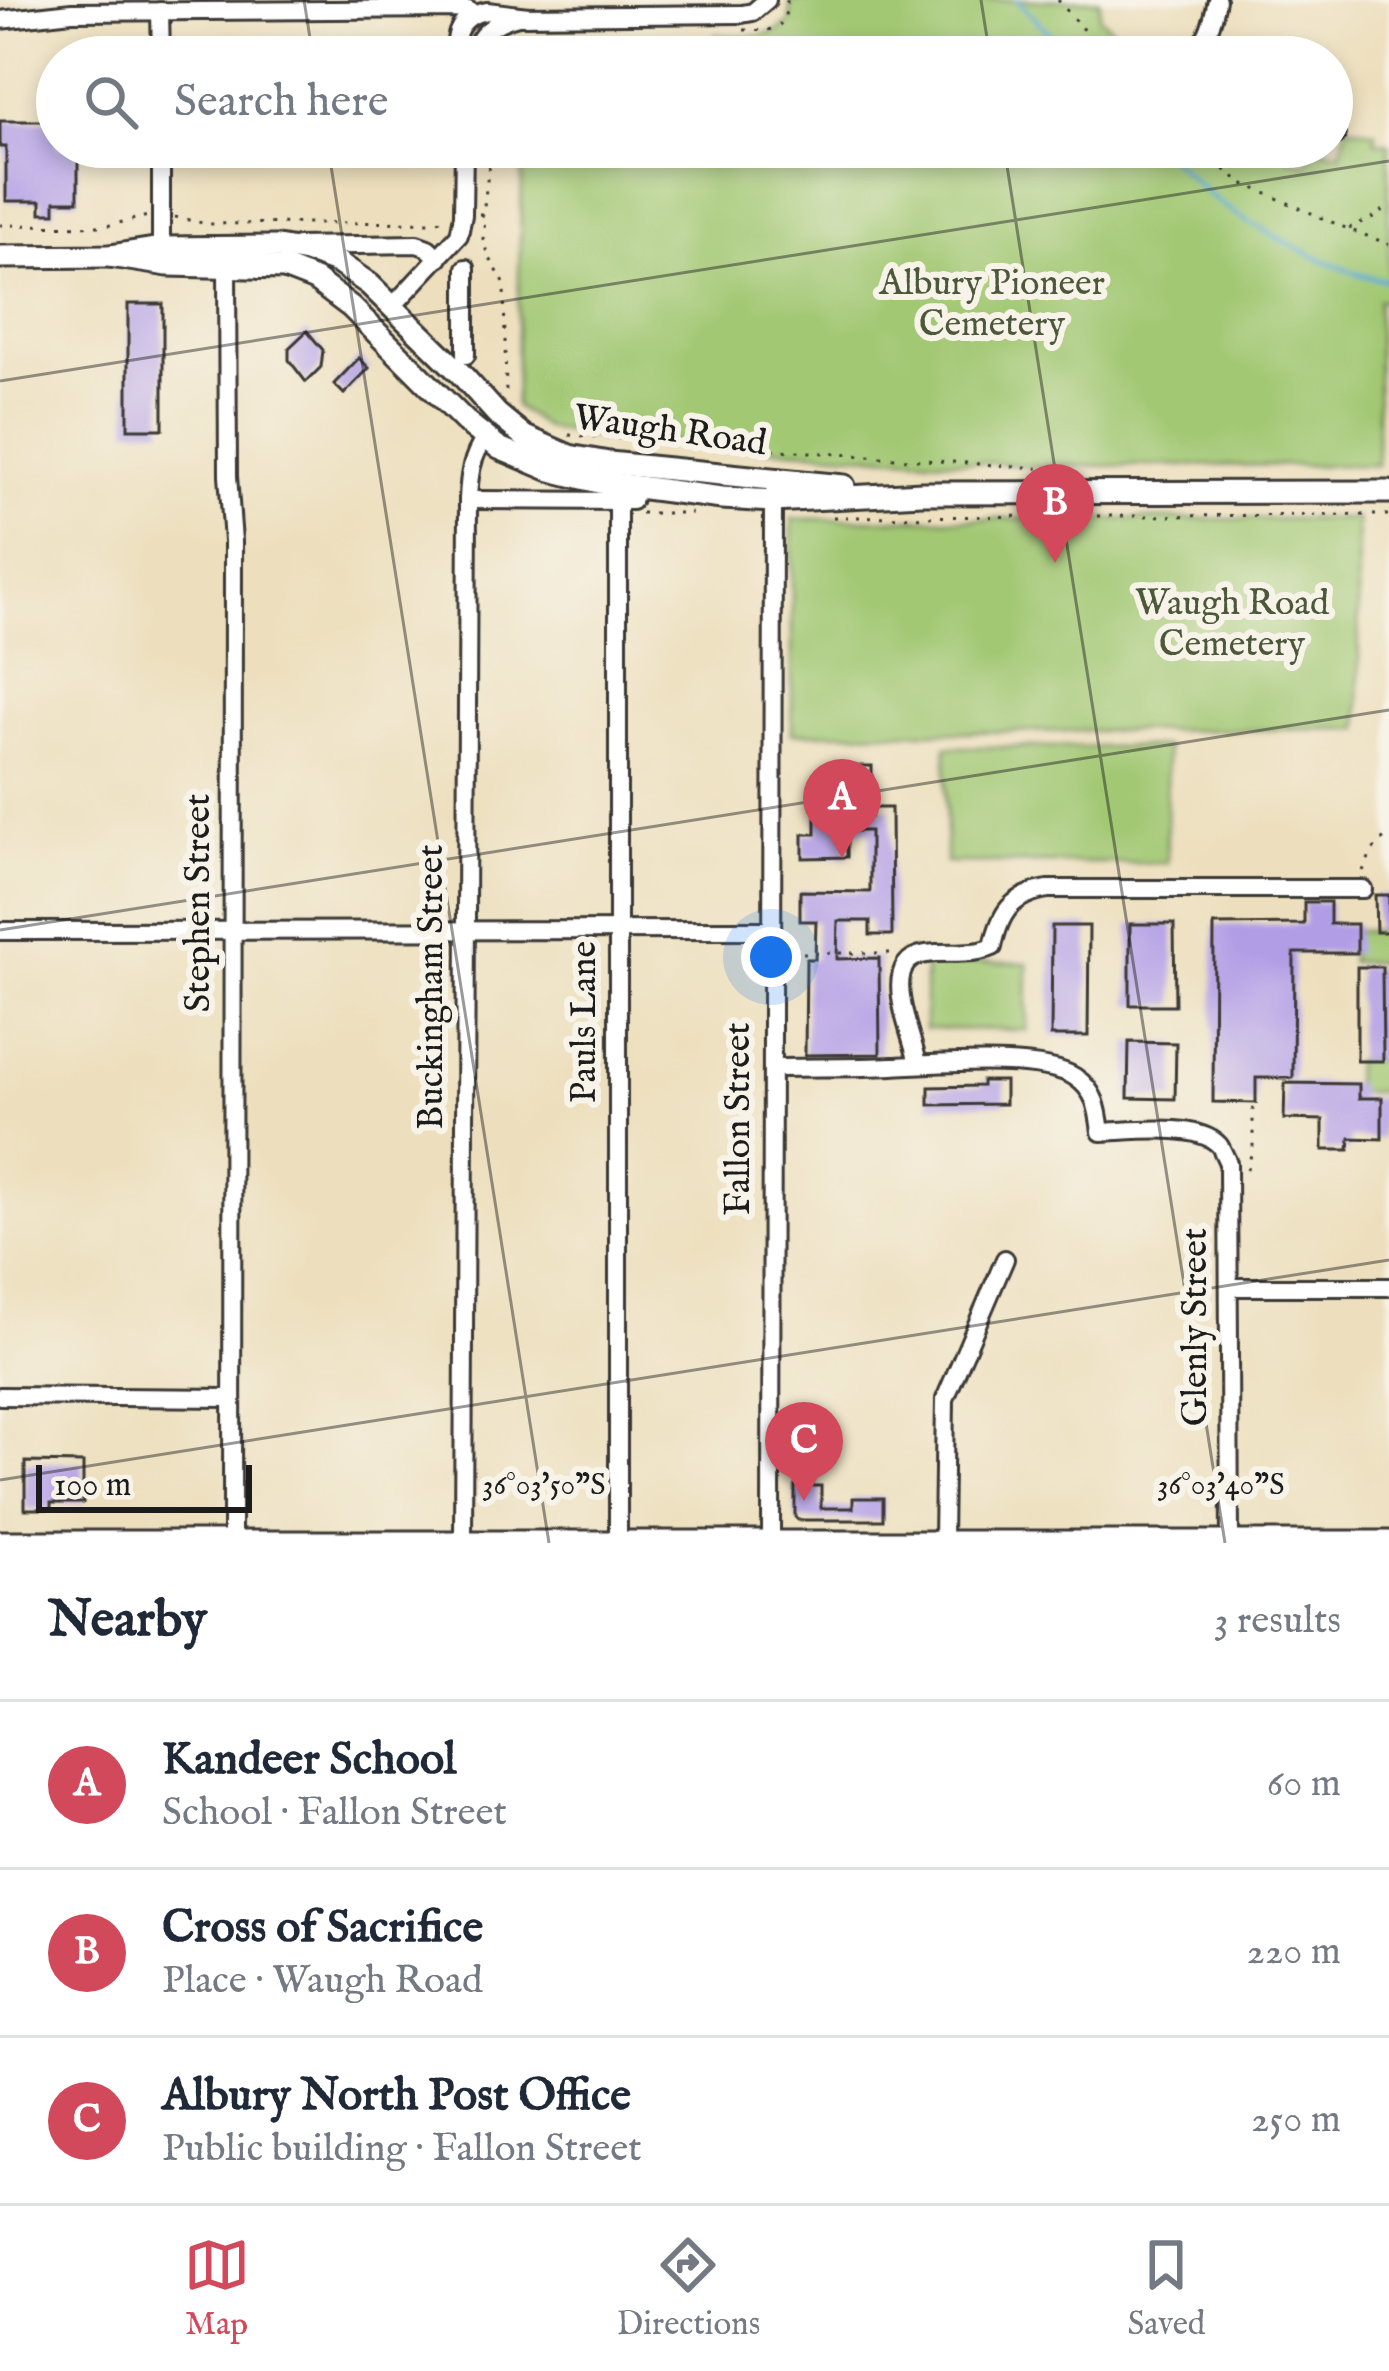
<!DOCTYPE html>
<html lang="en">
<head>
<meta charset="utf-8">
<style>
	body { margin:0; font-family:"IM FELL English",serif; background:#f6f6f7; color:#1f2937 }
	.scale { position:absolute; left:36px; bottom:30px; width:216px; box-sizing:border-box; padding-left:12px; border:6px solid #1c1c1c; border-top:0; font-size:33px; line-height:42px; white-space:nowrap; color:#1c1c1c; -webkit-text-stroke:9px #f7f3e8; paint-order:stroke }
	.you { position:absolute; left:771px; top:957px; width:42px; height:42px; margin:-30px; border:9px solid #fff; border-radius:50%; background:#1a73e8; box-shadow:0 0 0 18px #1a73e833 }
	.badge { display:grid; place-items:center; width:78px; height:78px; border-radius:50%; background:#d1495b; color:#fff; font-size:39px; font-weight:700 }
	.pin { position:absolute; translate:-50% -99px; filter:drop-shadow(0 3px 6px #0008) }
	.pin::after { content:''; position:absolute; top:63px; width:42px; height:36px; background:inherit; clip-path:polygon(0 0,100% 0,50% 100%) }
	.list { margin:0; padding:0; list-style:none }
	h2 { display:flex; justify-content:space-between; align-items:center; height:156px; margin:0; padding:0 48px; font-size:51px }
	h2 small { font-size:39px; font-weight:400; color:#747a83 }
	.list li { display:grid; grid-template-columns:78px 1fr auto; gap:36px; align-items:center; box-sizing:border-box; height:168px; padding:0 48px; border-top:3px solid #e0e1e3 }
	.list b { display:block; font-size:45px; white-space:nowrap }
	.list p { margin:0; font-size:39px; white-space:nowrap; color:#747a83 }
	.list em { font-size:39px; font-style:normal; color:#747a83 }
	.icon { flex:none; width:66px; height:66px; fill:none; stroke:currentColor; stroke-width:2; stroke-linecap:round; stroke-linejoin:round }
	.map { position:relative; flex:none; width:1389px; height:1543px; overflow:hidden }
	.search { position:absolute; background:#fff; box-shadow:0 6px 18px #0003; left:36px; right:36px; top:36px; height:132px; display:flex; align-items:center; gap:30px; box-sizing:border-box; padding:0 42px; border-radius:66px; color:#747a83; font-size:45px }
	.sheet { height:660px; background:#fff }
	nav { display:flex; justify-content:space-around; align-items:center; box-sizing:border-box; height:168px; border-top:3px solid #e0e1e3; background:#fff; font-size:33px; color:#747a83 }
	nav a { display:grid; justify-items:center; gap:6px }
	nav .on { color:#d1495b }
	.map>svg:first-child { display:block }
</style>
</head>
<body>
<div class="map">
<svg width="1389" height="1543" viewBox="0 0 1389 1543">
	<rect width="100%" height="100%" fill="#f7f3e8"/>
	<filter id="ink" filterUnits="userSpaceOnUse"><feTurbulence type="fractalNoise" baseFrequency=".00833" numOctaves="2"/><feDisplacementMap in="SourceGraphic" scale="24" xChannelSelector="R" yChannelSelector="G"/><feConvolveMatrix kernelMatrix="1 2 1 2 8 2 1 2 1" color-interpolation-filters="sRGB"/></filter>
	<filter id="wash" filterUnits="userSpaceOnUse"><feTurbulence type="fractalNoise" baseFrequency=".004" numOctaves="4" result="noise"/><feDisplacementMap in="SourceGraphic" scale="48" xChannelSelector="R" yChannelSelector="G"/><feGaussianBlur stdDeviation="2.7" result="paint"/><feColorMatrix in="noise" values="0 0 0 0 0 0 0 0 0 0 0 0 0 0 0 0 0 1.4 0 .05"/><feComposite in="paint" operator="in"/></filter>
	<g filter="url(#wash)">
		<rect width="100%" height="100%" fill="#eddfbd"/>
		<g fill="#a2c873" stroke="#5f7248" stroke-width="3">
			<path d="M790 0H1100V17L1142 57H714L715 35C743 36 768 41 790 22Z"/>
			<path d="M1347 126 1376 132 1375 141 1389 143V301L1378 300 1377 465 1037 466 598 437 546 428 515 406 523 147H1280L1281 154 1305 164 1318 147 1341 153Z"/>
			<path d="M792 519H1357L1360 729 792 733Z"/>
			<path d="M946 747H1166L1167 863H946Z"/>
			<path d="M1351 931H1389V962H1350Z"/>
			<path d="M925 962 1028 963 1027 1030 925 1029Z"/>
			<path d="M1355 1061H1389V1092H1354Z"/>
		</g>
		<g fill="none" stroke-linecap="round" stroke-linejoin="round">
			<g stroke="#55a9d1" stroke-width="4.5">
				<path d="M1017 0 1073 57"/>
				<path d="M1159 147C1178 164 1196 185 1216 200 1250 225 1348 279 1389 280"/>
			</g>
		</g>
		<g id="blocks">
			<g fill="#b19de6">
				<path d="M0 121H57V147H78V201H55V213H41V201H6V147H0Z"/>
				<rect x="128" y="304" width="35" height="125"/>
				<path d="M307 331 323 350 321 367 306 382 289 360V348Z"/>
				<path d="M359 358 369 368 344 394 334 384Z"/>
				<path d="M845 766H872V792H844Z"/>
				<path d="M871 808H891L892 935H870V921H838L837 959 879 958 880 1054 805 1055 806 959H815L816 921H800V891L870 892V831H847V857L803 858V834H816V817H871Z"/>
				<path d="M1375 895H1389V932H1376Z"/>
				<path d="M1304 902H1330V924H1357V953H1294L1293 1078H1256V1103L1213 1102 1214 925 1304 924Z"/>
				<path d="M1130 924H1174L1175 1005H1130Z"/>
				<path d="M1052 926H1089L1088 1036H1051Z"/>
				<path d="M1357 967H1382L1383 1061H1357Z"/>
				<path d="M1129 1042 1176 1043 1175 1099 1128 1098Z"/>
				<path d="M982 1081H1005V1104L929 1105V1087L982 1086Z"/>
				<path d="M1285 1083 1359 1084V1098H1382V1139L1350 1138 1349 1150H1323V1120L1284 1119Z"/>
				<path d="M25 1462 83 1463V1503H51V1509H25Z"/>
				<path d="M795 1486H821V1508H853V1498H883V1520H798L795 1517Z"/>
			</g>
		</g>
	</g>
	<g filter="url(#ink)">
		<use href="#blocks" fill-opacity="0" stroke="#3b3934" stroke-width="3"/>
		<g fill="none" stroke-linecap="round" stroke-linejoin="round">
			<defs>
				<g id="minor">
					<path d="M160 11 161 57"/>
					<path d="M0 20 72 12 449 9 468 10 475 14 487 11 528 16"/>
					<path d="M455 57C455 38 456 24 475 14"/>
					<path d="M471 57C479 33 494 22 518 16L742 14 753 12 767 0"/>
					<path d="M1191 57C1207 42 1213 21 1217 0"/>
					<path d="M1332 134 1336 135"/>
					<path d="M161 147V248"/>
					<path d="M1297 150 1299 147"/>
					<path d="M297 246 417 244 428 248 439 258"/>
					<path d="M227 265 228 476 233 541 232 1542"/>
					<path d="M466 268V355"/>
					<path d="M393 306 459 235 463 215 464 147"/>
					<path d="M468 500 632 501 638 488"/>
					<path d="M0 931 771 930"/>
					<path d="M918 1064C913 1035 876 960 926 954 949 951 972 956 993 947 1000 912 1012 895 1048 889H1363"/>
					<path d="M773 1068C812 1067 853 1068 893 1066 935 1064 1041 1055 1075 1077 1096 1091 1098 1109 1101 1132 1132 1131 1197 1122 1219 1145 1222 1149 1226 1159 1228 1163L1230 1541"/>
					<path d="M1229 1287H1389"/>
					<path d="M0 1396 230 1398"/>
					<path d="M943 1540 945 1399 1005 1259"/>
					<path d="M463 1541 468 500C469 476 471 458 485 438"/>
					<path d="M618 1542V501"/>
					<path d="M771 1543 773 494"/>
				</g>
				<g id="major">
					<path d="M110 256 168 265 284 268 315 280 351 307 465 421 499 448 551 470 599 482 722 498 773 501 922 493 1389 492"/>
					<path d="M0 257 110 256 161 248 278 247 312 253 337 262 369 284 460 373 497 414 525 437 569 456 609 463 844 486"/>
					<path d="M0 1542H1389"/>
				</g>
			</defs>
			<use href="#minor" stroke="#3b3934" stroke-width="22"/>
			<use href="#major" stroke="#3b3934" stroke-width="27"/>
			<g stroke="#3b3934" stroke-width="3" stroke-dasharray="3 9" stroke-linecap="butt">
				<path d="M1058 0 1106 57"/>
				<path d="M744 30C771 31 786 33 787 0"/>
				<path d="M492 44 502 57"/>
				<path d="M513 57 538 33"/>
				<path d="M1196 147 1242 183 1348 229 1389 244"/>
				<path d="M479 214H482L484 206 491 147"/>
				<path d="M482 214 485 218 483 239 487 253 504 283 506 395"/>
				<path d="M175 217 207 224 433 222 446 219"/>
				<path d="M0 225 106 226 148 216"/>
				<path d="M1349 228 1378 215 1389 205"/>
				<path d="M569 435 1037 468 1040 475"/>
				<path d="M641 513H692"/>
				<path d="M833 517 1389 515"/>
				<path d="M1363 871 1372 851 1389 833"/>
				<path d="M791 953H897"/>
				<path d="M1247 1170 1253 1147V1103"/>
			</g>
			<use href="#minor" stroke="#fff" stroke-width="16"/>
			<use href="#major" stroke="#fff" stroke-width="21"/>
		</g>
	</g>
	<path fill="none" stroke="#1c1c1c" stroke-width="3" stroke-opacity="0.45" d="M304 0 313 57M981 0 990 57M328 147 549 1543M1004 147 1225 1543M0 381 1389 161M0 930 1389 710M0 1480 1389 1260"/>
	<g text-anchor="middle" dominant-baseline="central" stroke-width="12" stroke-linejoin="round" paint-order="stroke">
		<g font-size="36" fill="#4b583a" stroke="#f7f3e8">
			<text x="992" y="284">Albury Pioneer<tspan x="992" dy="41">Cemetery</tspan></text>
			<text x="1232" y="604">Waugh Road<tspan x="1232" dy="41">Cemetery</tspan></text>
		</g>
		<g font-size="36" fill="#1c1c1c" stroke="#f7f3e8">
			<text transform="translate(670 431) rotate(8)">Waugh Road</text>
			<text transform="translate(199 903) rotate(-90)">Stephen Street</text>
			<text transform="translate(432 987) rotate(-90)">Buckingham Street</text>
			<text transform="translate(585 1022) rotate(-90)">Pauls Lane</text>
			<text transform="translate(739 1119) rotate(-90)">Fallon Street</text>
			<text transform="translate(1196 1327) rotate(-90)">Glenly Street</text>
		</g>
	</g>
	<g font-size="30" text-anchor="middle" fill="#1c1c1c" stroke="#f7f3e8" stroke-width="12" stroke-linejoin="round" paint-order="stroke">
		<text x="544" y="1494">36°03'50"S</text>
		<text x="1221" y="1494">36°03'40"S</text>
	</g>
</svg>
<div class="scale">100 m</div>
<div class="you"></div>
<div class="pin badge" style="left:842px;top:858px">A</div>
<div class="pin badge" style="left:1055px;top:563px">B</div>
<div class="pin badge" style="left:804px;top:1501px">C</div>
<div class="search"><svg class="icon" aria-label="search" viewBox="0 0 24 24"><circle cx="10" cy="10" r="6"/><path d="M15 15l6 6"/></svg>Search here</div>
</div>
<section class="sheet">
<h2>Nearby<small>3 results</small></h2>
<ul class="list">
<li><span class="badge">A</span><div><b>Kandeer School</b><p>School · Fallon Street</p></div><em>60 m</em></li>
<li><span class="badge">B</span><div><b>Cross of Sacrifice</b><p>Place · Waugh Road</p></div><em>220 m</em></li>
<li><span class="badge">C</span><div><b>Albury North Post Office</b><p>Public building · Fallon Street</p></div><em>250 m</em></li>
</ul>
</section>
<nav>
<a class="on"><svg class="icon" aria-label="map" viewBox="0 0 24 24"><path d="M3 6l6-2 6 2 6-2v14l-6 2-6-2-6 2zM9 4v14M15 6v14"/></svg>Map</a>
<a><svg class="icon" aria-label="directions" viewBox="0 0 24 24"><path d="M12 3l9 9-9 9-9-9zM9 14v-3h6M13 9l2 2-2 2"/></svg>Directions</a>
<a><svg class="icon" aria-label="saved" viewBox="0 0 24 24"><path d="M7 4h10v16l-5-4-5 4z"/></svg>Saved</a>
</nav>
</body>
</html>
